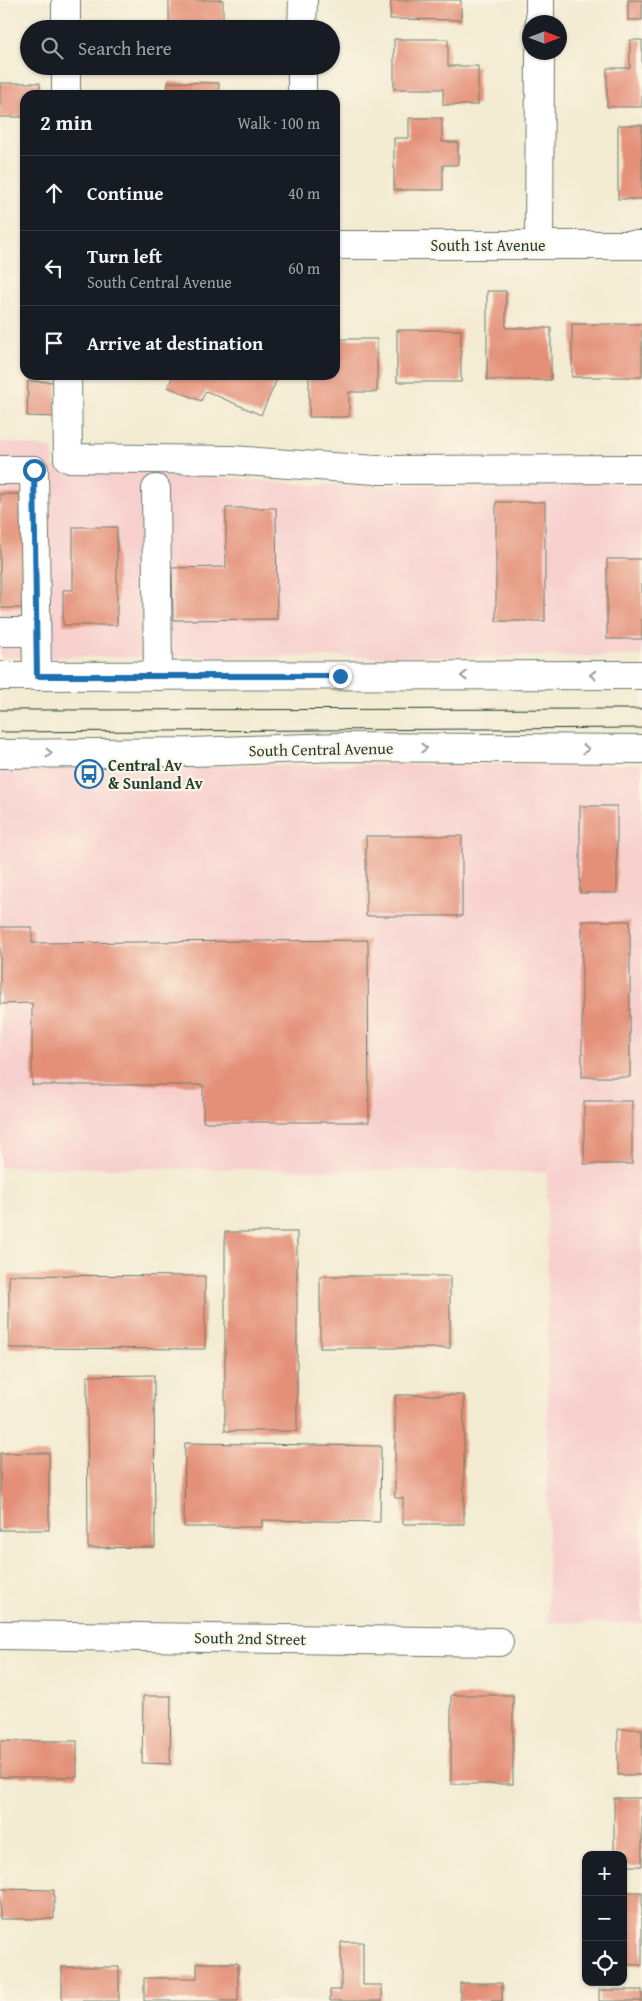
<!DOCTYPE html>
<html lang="en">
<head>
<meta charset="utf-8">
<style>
	body { margin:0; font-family:"Gentium Book Plus",serif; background:#20242c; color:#f1f3f6 }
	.controls { position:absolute; right:15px; bottom:15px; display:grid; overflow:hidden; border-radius:10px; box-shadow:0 1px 4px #0004 }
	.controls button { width:45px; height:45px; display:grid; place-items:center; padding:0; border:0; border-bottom:1px solid #363941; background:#171b24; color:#f1f3f6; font:25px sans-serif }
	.compass { position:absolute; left:522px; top:15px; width:45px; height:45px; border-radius:50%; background:#171b24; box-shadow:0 1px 4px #0004; rotate:90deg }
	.stop { position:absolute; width:15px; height:15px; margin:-11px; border:4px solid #1f6fb2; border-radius:50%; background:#fff }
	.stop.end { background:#1f6fb2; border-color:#fff; box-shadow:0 1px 5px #0008 }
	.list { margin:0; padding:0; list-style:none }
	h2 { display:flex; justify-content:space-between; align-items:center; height:65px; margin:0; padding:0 20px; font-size:21px }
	h2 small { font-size:16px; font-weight:400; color:#9ea1a6 }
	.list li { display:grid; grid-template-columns:32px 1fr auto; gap:15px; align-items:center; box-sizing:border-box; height:75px; padding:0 20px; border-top:1px solid #363941 }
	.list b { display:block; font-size:19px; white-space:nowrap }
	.list p { margin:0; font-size:16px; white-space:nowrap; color:#9ea1a6 }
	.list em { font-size:16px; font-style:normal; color:#9ea1a6 }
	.icon { flex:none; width:28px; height:28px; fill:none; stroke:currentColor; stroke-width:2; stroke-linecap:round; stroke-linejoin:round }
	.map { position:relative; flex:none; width:642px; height:2001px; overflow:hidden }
	.search { position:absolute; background:#171b24; box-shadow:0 1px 4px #0004; left:20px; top:20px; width:320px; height:55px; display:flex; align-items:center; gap:12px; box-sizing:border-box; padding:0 18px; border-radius:28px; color:#9ea1a6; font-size:19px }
	.panel { position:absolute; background:#171b24; box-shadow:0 1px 4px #0004; left:20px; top:90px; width:320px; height:290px; border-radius:15px }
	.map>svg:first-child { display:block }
</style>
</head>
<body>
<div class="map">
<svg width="642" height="2001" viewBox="0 0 642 2001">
	<rect width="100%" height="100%" fill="#fcf5e5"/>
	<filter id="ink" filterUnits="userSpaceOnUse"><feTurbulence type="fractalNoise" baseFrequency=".02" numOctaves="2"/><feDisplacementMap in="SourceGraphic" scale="10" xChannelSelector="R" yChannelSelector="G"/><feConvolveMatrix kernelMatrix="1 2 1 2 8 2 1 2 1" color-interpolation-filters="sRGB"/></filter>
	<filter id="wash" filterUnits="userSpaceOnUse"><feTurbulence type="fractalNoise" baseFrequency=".0096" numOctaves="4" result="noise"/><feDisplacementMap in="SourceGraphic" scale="20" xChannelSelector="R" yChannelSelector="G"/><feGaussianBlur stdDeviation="1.12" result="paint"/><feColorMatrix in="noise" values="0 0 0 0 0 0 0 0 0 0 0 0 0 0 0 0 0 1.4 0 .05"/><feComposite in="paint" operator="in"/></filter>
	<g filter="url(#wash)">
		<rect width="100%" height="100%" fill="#f3ebd2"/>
		<g fill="#f7d0ce">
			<path d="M0 441 52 448 53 467 143 470 311 485 642 482V656L0 657Z"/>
			<path d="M642 764V1623L548 1622 547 1172 0 1167V766Z"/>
		</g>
		<g id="blocks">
			<g fill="#e49078">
				<rect x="169" y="0" width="54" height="29"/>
				<path d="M391 0H461V20L390 19Z"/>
				<rect x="628" y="0" width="14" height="20"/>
				<path d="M394 39H448V66H478V105H443V89H394Z"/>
				<path d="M630 40H642V107H607V68H630Z"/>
				<path d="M168 82 219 83V95H167Z"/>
				<path d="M0 83H40V95H25V117H0Z"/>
				<path d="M409 118H442V142H458V165H443V190H394V138H409Z"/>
				<rect x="618" y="125" width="24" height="74"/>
				<path d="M487 291H506V328H551V380H487Z"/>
				<rect x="572" y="324" width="70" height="53"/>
				<rect x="397" y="330" width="64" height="52"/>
				<path d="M335 339H377V392H349V417H309V375H335Z"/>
				<path d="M173 375H279L261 415 206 391 201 401 168 387Z"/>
				<path d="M28 381 57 382 56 417 27 416Z"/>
				<rect x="0" y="494" width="29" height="114"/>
				<rect x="496" y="502" width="49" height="119"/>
				<path d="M226 508H276L277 619 173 620 172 568 226 567Z"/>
				<path d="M73 527H117V625H63V590H73Z"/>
				<rect x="607" y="559" width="35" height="80"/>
				<path d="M92 771V777H76V772Z"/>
				<rect x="580" y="806" width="37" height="87"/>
				<rect x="366" y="836" width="96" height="80"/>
				<rect x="582" y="921" width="48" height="156"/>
				<path d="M0 927H32V943L368 940 369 1122H203V1085H32V1003L0 1004Z"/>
				<rect x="584" y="1101" width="48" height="63"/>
				<rect x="225" y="1232" width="72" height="199"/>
				<path d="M9 1275 205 1276V1349L9 1348Z"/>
				<rect x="320" y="1276" width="130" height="72"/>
				<path d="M154 1375 155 1547 88 1548 87 1376Z"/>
				<path d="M395 1395H464V1524H403V1498H395Z"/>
				<path d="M185 1443 381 1446 380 1522 262 1520V1527H184Z"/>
				<rect x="0" y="1453" width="49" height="77"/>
				<rect x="451" y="1695" width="62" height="89"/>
				<path d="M143 1696H171L170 1764 142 1763Z"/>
				<rect x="618" y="1729" width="24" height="46"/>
				<rect x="0" y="1741" width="77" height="36"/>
				<path d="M614 1798H642V1866H623V1855H614Z"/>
				<path d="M0 1889 54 1890V1919H0Z"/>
				<rect x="623" y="1892" width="19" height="73"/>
				<path d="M341 1942H363V1985H382V2001H330V1990H341Z"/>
				<path d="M197 1963H238V2001H144V1978H197Z"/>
				<rect x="62" y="1967" width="57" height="34"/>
				<rect x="460" y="1983" width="42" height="18"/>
				<rect x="599" y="1990" width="43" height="11"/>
			</g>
		</g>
	</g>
	<g filter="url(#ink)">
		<use href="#blocks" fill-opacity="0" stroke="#697a6b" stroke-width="1"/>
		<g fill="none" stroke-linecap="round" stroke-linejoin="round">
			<defs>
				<g id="minor">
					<path d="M66 0V29"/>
					<path d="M540 22V0"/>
					<path d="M302 29 303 0"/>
					<path d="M66 66V95"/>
					<path d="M302 95V66"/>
					<path d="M335 245H642"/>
					<path d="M539 245 540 52"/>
					<path d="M67 375 68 458 231 460 376 470 642 469"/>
					<path d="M0 470H34L37 676"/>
					<path d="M156 489 158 676"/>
					<path d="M0 632H36"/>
					<path d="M0 1635 499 1642"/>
				</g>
				<g id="major">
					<path d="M0 676 642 675"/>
					<path d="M0 754 191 752 340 747 642 749"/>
				</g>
			</defs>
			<use href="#minor" stroke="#697a6b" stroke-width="30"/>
			<use href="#major" stroke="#697a6b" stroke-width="30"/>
			<use href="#minor" stroke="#fff" stroke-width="28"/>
			<use href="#major" stroke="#fff" stroke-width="28"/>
			<g stroke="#1f3d34" stroke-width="1">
				<path d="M0 710 642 709"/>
				<path d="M0 732 642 728"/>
			</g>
		</g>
		<defs><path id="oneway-chevron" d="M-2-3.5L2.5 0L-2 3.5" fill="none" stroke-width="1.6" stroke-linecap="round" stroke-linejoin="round" transform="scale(1.25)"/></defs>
		<g stroke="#8f9e9a">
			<use href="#oneway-chevron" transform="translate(593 675) rotate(180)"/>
			<use href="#oneway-chevron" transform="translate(464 676) rotate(180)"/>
			<use href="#oneway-chevron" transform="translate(424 748)"/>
			<use href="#oneway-chevron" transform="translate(586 749)"/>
			<use href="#oneway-chevron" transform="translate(49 753)"/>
		</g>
	</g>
	<g fill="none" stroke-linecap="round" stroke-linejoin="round" filter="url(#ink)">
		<path stroke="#1f6fb2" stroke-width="6" d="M34 470 37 676H340"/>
	</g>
	<defs>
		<symbol id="bus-ring" viewBox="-11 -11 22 22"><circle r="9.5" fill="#fcf5e5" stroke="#1f6fb2" stroke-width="1.5"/><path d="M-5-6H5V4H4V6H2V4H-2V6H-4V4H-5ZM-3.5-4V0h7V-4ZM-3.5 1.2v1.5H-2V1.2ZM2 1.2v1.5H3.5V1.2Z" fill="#1f6fb2"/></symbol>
	</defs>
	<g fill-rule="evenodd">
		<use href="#bus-ring" x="73" y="758" width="32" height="32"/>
	</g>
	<g text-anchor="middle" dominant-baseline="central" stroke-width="4.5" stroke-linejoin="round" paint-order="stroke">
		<g font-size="16" fill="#1f3d34" stroke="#fcf5e5">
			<text x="488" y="245">South 1st Avenue</text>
			<text transform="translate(321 749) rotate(-1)">South Central Avenue</text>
			<text transform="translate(250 1638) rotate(1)">South 2nd Street</text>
		</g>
		<g font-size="16" font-weight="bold" fill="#1f3d34" stroke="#fcf5e5" text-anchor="start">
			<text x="108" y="765">Central Av<tspan x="108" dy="18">&amp; Sunland Av</tspan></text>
		</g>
	</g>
</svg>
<div class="controls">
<button>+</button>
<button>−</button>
<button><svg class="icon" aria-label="locate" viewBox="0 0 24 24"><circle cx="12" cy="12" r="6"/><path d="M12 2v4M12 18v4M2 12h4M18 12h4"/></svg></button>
</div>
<svg class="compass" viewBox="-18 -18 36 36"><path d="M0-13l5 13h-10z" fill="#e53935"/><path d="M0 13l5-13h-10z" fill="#9ea1a6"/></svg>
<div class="stop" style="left:34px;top:470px"></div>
<div class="stop end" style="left:340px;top:676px"></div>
<div class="search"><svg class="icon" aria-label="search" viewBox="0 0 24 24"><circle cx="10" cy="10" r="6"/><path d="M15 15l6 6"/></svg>Search here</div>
<section class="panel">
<h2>2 min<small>Walk · 100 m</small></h2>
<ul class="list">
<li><svg class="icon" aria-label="ahead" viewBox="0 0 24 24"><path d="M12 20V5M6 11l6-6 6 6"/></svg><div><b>Continue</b></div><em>40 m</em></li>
<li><svg class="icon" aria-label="left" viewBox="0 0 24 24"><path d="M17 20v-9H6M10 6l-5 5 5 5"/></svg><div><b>Turn left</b><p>South Central Avenue</p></div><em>60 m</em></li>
<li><svg class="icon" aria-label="arrive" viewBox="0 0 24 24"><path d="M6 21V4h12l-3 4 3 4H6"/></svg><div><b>Arrive at destination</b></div></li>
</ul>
</section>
</div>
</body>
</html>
